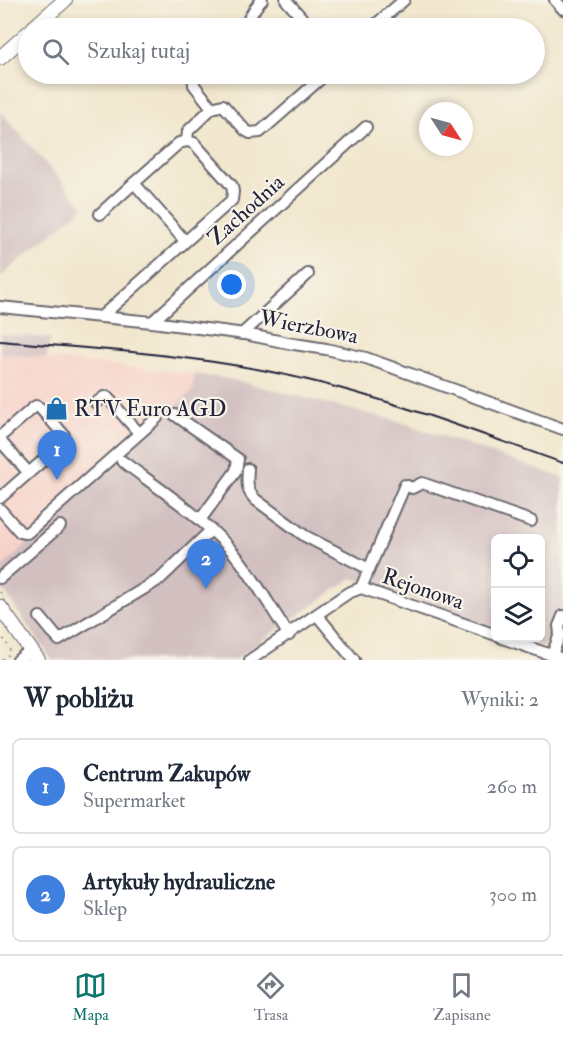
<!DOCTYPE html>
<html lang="pl">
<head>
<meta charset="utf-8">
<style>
	body { margin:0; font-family:"IM FELL Double Pica",serif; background:#f6f6f7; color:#1f2937 }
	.controls { position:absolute; right:18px; bottom:18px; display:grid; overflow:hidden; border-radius:9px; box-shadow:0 3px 9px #0003 }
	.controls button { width:54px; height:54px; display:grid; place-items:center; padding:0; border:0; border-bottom:2px solid #e0e1e3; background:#fff; color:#1f2937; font:30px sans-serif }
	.compass { position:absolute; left:419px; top:102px; width:54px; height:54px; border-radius:50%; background:#fff; box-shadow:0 3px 9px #0003; rotate:126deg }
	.you { position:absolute; left:232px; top:285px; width:21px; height:21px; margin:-15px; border:4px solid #fff; border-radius:50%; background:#1a73e8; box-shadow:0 0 0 9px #1a73e833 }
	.badge { display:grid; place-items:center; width:39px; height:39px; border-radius:50%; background:#0f766e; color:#fff; font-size:20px; font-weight:700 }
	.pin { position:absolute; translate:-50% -50px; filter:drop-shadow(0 2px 3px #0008) }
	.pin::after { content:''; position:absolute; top:32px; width:21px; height:18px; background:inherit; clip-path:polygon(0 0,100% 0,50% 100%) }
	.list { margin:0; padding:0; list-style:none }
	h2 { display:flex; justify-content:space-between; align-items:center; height:78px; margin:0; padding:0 24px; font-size:26px }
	h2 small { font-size:20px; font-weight:400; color:#747a83 }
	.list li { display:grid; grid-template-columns:39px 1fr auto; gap:18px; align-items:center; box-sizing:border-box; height:96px; margin:0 12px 12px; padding:0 12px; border:2px solid #e0e1e3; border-radius:9px }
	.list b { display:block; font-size:22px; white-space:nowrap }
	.list p { margin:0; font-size:20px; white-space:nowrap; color:#747a83 }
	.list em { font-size:20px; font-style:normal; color:#747a83 }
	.icon { flex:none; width:33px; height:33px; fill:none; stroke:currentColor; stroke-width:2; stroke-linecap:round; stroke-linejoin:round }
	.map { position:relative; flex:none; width:563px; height:660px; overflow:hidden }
	.search { position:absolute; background:#fff; box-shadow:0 3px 9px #0003; left:18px; right:18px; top:18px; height:66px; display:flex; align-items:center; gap:15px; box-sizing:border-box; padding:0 21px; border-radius:33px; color:#747a83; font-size:22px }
	.sheet { height:294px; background:#fff }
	nav { display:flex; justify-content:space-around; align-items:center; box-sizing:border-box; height:84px; border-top:2px solid #e0e1e3; background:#fff; font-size:16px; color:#747a83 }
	nav a { display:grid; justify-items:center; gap:3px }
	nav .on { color:#0f766e }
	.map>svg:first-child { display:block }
</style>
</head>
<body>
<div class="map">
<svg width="563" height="660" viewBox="0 0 563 660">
	<rect width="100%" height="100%" fill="#f7f3e8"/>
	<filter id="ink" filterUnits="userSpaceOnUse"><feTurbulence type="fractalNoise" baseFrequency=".0167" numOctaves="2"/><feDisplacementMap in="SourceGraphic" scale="12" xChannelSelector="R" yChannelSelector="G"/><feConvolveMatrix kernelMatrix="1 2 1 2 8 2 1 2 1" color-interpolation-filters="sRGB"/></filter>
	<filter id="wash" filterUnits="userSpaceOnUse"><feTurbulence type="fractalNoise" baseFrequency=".008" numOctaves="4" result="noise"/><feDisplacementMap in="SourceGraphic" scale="24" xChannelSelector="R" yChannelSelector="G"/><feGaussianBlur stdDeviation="1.35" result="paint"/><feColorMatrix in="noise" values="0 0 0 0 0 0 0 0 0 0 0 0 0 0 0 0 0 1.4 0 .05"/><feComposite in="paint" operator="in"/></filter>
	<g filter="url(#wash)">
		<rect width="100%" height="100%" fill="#f2e7ce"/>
		<path fill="#f7d1c8" d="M0 353 195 374 193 390 0 569Z"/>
		<g fill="#d2bfc0">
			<path d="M0 111 84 207 0 277Z"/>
			<path d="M0 334 50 338 47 358 0 353Z"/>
			<path d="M195 374 229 379 401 422 563 478V653L518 638H540V538H496L495 629 352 578 234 660H52L0 586V569L193 390Z"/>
		</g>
	</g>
	<g filter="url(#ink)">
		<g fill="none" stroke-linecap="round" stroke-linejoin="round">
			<defs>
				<g id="minor">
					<path d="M286 0 307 24"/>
					<path d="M555 0 563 9"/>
					<path d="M374 26 404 0"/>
					<path d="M243 28C250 19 253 8 262 0"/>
					<path d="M212 108 223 105 245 130 250 133 260 132 326 74"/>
					<path d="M187 141 188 131 212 108 194 85 193 74"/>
					<path d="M100 214 134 183"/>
					<path d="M0 307 152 322 245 334 288 343 326 349 366 358 563 429"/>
					<path d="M102 316 232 200 233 192 232 186 194 143 187 141 179 143 134 183 185 241"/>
					<path d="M152 322 366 127"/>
					<path d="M242 334 308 274"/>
					<path d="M96 403 104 397H107L139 433"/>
					<path d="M175 415 238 459 236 471 200 520"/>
					<path d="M122 461C162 491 211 522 241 562 258 585 273 611 289 635"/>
					<path d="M248 469C247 482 246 491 256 500L305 536 369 569"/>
					<path d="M0 498 63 443 65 440 64 435 40 408 36 406 33 408 2 435 1 439 2 443 29 473"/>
					<path d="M0 509 20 532 24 533H27L157 418"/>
					<path d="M0 578 60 526"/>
					<path d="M361 588 405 485 412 488 422 483 531 521"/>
					<path d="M317 615 354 660"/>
					<path d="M40 617 59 640 160 579 211 530"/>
					<path d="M502 638 563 659"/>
					<path d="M552 655 560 634 559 626 563 616"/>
					<path d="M18 660 31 650"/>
					<path d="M250 660 348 593 361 588 496 635"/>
				</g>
				<g id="major">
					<path d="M33 28 65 0"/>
					<path d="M0 58 28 33"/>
					<path d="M0 607 38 660"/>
				</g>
			</defs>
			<use href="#minor" stroke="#6b676e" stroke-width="14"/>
			<use href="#major" stroke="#6b676e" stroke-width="16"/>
			<g stroke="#6b676e" stroke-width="1.5" stroke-dasharray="1.5 4.5" stroke-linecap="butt">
				<path d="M0 592 4 597"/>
				<path d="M0 634 9 647 10 651 8 655 1 660"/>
			</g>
			<use href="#minor" stroke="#fff" stroke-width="10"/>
			<use href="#major" stroke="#fff" stroke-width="14"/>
			<path stroke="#22223b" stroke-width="2" d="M0 341C94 349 188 354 281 374 377 394 470 430 563 463"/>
		</g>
	</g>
	<defs>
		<symbol id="shop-bare" viewBox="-9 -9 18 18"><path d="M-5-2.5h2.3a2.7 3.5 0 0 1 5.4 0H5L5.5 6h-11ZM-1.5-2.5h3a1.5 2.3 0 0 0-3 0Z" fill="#1f6fb2" stroke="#f7f3e8" stroke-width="2.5" paint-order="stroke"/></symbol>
	</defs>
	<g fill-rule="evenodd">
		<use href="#shop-bare" x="40" y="392" width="33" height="33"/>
	</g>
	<g text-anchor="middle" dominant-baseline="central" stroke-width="4.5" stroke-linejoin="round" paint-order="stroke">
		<g font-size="22" fill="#22223b" stroke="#f7f3e8">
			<text transform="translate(246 210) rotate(-42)">Zachodnia</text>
			<text transform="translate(309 327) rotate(11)">Wierzbowa</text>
			<text transform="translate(423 589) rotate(19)">Rejonowa</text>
		</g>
		<g font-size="22" fill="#22223b" stroke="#f7f3e8" text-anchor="start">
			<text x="74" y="409">RTV Euro AGD</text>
		</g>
	</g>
</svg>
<div class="controls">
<button><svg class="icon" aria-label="locate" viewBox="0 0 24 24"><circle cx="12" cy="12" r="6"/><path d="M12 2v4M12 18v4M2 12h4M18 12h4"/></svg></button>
<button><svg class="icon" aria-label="layers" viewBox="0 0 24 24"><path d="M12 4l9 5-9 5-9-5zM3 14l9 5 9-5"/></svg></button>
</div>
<svg class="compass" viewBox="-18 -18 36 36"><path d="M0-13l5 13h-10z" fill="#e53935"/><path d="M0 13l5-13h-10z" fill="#747a83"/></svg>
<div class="you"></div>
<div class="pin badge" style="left:57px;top:480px;background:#3f7fe0">1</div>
<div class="pin badge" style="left:206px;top:589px;background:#3f7fe0">2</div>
<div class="search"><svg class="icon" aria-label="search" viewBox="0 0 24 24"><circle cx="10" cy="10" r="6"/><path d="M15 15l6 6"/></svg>Szukaj tutaj</div>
</div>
<section class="sheet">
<h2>W pobliżu<small>Wyniki: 2</small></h2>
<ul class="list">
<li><span class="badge" style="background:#3f7fe0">1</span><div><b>Centrum Zakupów</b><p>Supermarket</p></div><em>260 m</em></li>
<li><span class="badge" style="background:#3f7fe0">2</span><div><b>Artykuły hydrauliczne</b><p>Sklep</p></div><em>300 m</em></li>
</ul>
</section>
<nav>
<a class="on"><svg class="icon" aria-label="map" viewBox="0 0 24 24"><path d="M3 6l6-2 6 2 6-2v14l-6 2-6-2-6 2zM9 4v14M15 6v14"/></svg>Mapa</a>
<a><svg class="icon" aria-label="directions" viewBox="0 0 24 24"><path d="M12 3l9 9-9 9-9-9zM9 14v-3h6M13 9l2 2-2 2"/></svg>Trasa</a>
<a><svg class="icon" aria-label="saved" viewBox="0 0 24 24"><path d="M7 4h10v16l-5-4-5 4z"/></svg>Zapisane</a>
</nav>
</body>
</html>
